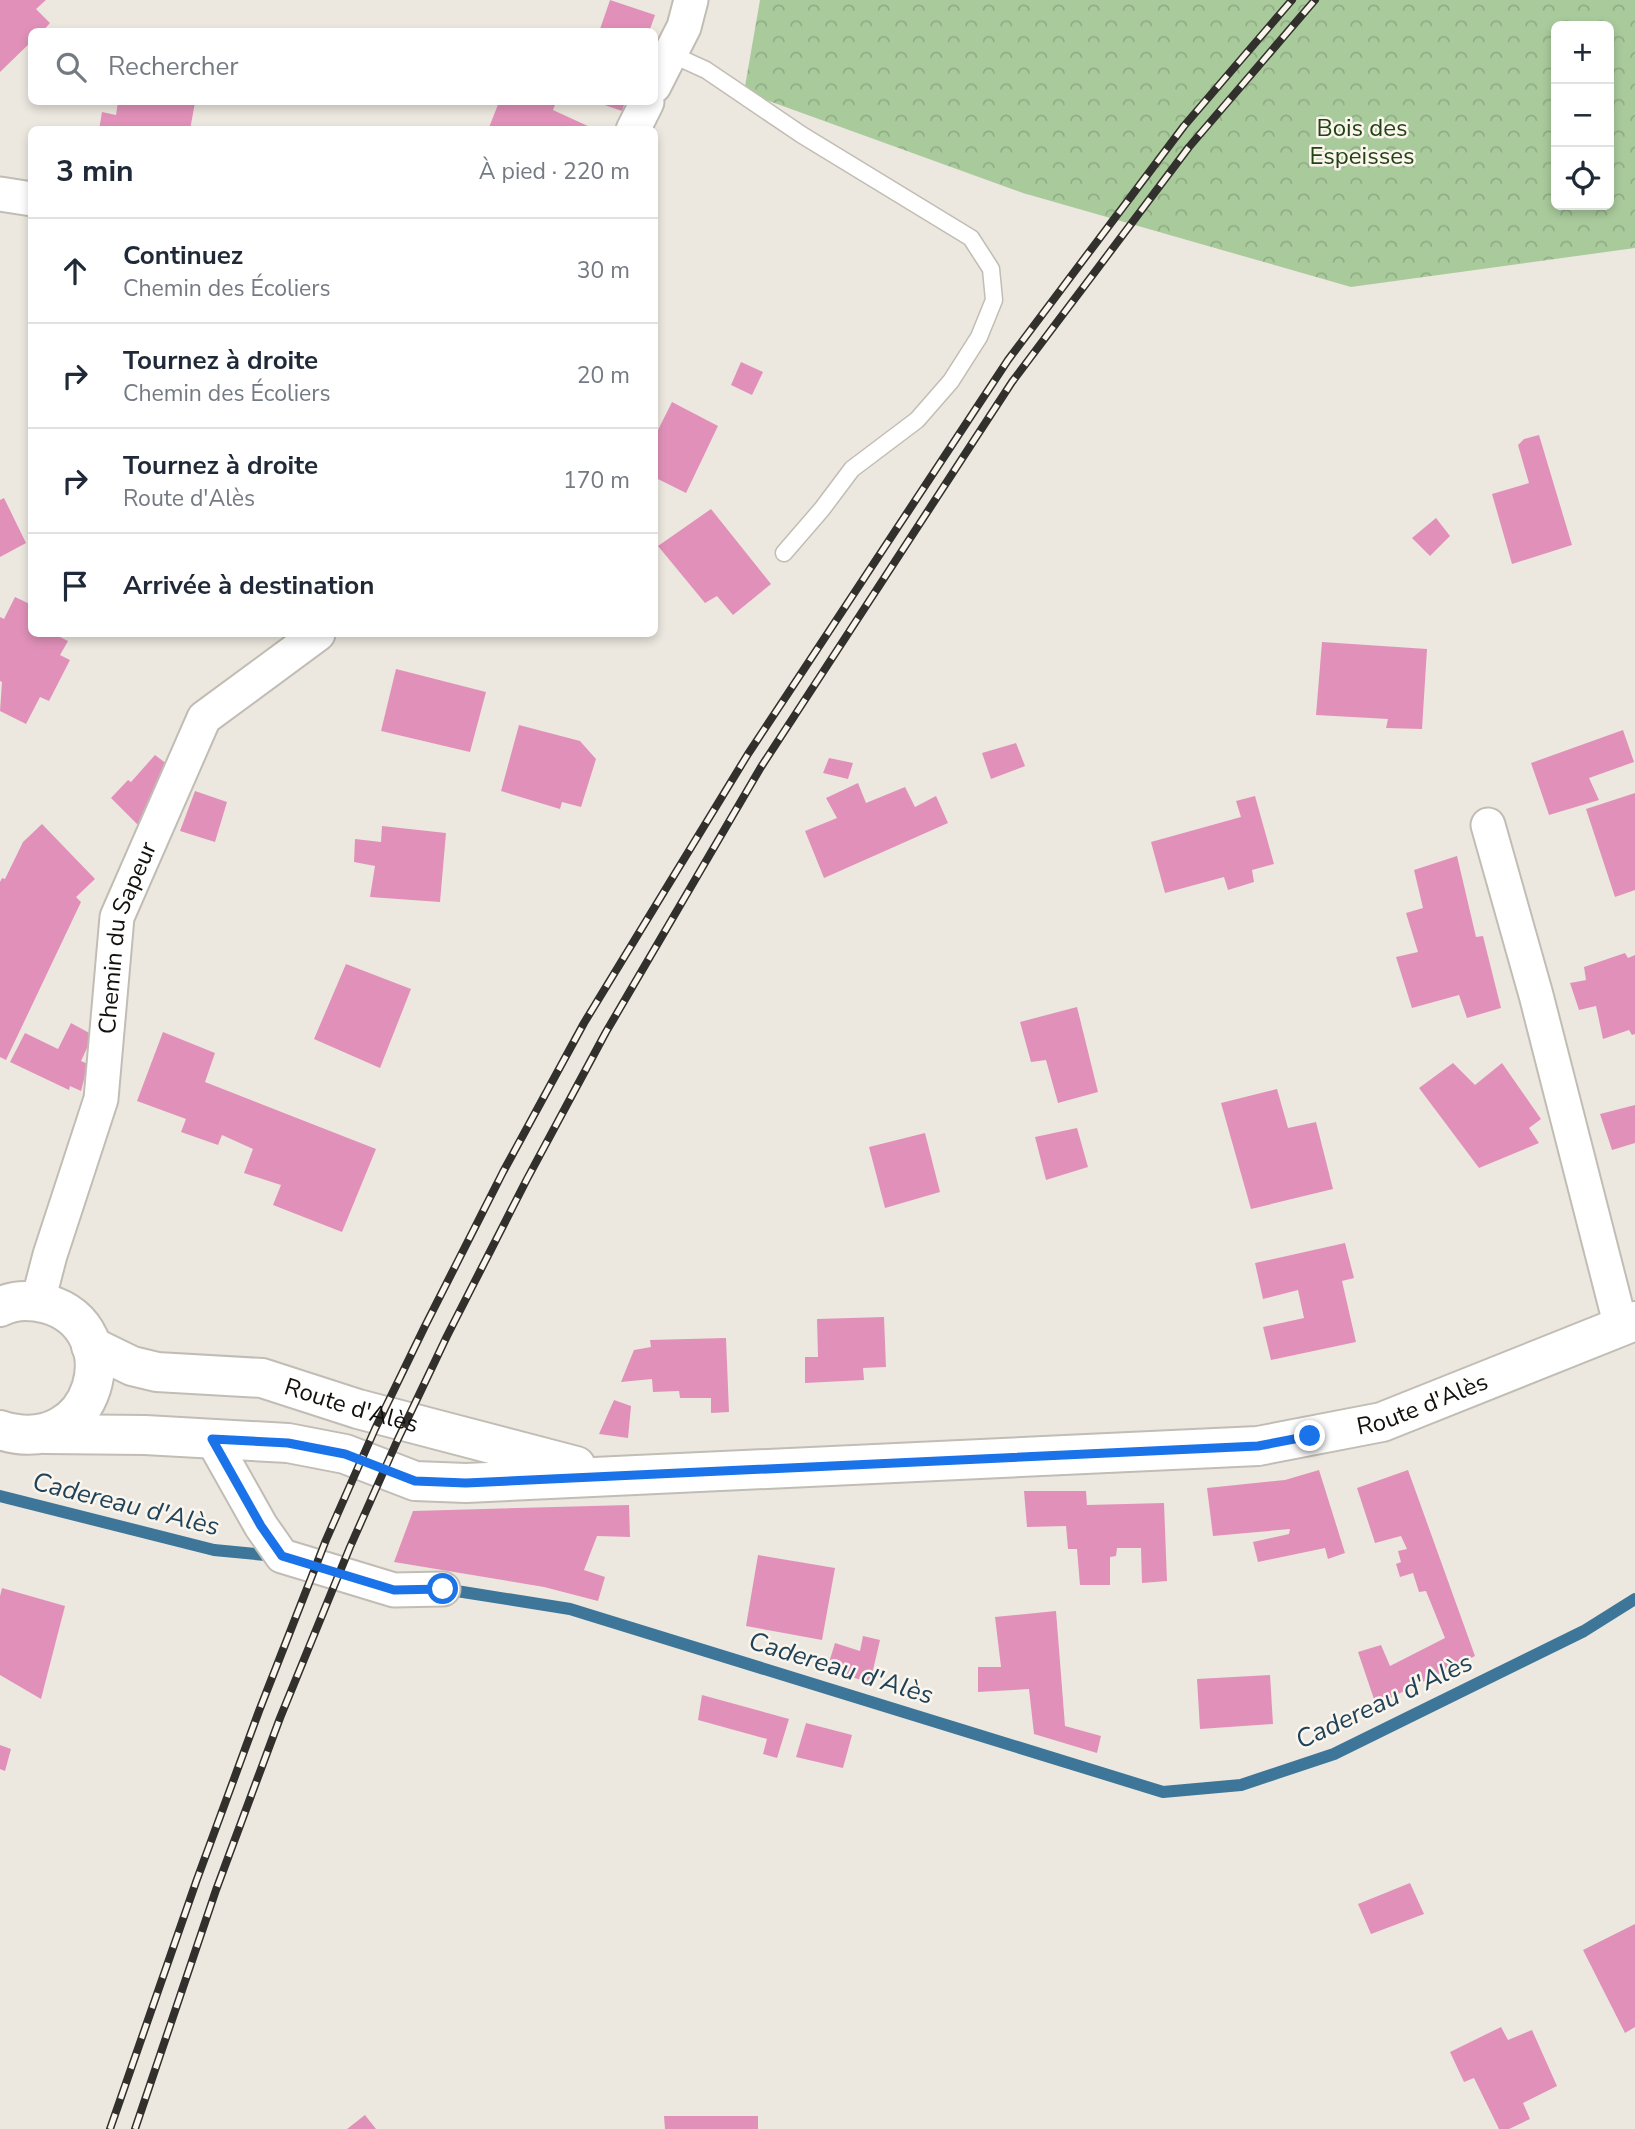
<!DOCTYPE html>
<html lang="fr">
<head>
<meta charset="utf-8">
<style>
	body { margin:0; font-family:"Nunito Sans",sans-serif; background:#f6f6f7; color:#1f2937 }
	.controls { position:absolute; right:21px; top:21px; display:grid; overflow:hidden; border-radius:10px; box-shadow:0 4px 10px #0003 }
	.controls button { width:63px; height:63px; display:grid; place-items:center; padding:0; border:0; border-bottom:2px solid #e0e1e3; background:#fff; color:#1f2937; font:35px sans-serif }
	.stop { position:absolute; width:21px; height:21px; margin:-16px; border:5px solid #1a73e8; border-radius:50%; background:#fff }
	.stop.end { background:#1a73e8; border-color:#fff; box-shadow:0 2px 7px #0008 }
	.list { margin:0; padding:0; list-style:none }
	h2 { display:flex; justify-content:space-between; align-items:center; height:91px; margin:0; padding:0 28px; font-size:30px }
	h2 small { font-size:23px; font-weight:400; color:#747a83 }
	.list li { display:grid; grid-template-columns:46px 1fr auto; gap:21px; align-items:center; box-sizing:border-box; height:105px; padding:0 28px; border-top:2px solid #e0e1e3 }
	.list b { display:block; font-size:26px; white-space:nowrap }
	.list p { margin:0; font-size:23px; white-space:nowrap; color:#747a83 }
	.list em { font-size:23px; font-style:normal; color:#747a83 }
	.icon { flex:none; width:38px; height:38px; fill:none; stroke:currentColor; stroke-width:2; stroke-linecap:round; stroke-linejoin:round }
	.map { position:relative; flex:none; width:1635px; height:2129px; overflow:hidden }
	.search { position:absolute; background:#fff; box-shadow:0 4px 10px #0003; left:28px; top:28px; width:630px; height:77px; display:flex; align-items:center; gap:18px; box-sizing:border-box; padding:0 24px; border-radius:10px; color:#747a83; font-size:26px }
	.panel { position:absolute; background:#fff; box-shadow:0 4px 10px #0003; left:28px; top:126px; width:630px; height:511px; border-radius:10px }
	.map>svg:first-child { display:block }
</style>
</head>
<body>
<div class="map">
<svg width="1635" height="2129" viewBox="0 0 1635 2129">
	<defs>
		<pattern id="forest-crowns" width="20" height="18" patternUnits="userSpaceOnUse" patternTransform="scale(1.75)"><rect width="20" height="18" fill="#a9cb9c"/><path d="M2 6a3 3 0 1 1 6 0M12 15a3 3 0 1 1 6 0" fill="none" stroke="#91ad85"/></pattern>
	</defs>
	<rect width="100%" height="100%" fill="#ece8df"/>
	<path fill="url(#forest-crowns)" fill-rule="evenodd" d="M760 0H1635V248L1351 287 1023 193 744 92ZM1556 26H1609V205H1556Z"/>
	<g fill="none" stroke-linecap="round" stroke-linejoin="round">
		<g stroke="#3e7699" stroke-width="12">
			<path d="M0 1496 214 1550 276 1556"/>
			<path d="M444 1589 570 1609 1163 1792 1241 1785 1334 1754 1584 1631 1635 1599"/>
		</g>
	</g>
	<g fill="#e191b9">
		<path d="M0 0H46L36 9 50 23 42 32H32V41L0 72Z"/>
		<path d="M610 0 655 15 649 32H599Z"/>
		<path d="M118 102H195L190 130H99L102 112 116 115Z"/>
		<path d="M499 102H556L553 110 590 127 589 130H488Z"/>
		<path d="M596 102H625L622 111Z"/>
		<path d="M741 362 763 372 752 395 731 385Z"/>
		<path d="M672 402 718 426 686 493 654 477V438Z"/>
		<path d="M1539 435 1572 545 1512 564 1492 494 1529 483 1518 445 1524 439Z"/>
		<path d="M4 498 26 543 0 557V500Z"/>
		<path d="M711 509 771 584 733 615 717 596 705 603 658 546Z"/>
		<path d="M1436 518 1450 536 1430 556 1412 538Z"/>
		<path d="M15 597 32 605V634H54L68 641 60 655 70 660 49 701 40 697 26 724 0 711 2 682 0 681V617L4 619Z"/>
		<path d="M1322 642 1427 649 1422 729 1386 728 1388 719 1316 715Z"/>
		<path d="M396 669 486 692 470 752 381 731Z"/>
		<path d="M519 725 580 741 596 759 581 807 562 802 560 809 501 791Z"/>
		<path d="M1623 730 1634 762 1589 778 1599 800 1549 815 1531 763Z"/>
		<path d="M1016 743 1025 766 991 779 982 753Z"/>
		<path d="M155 755 171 767 168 783 138 825 111 798 128 780 131 782Z"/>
		<path d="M829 758 853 763 848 779 823 773Z"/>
		<path d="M858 783 866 803 905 787 915 807 936 796 948 823 824 878 805 831 837 818 826 798Z"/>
		<path d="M195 791 227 802 215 842 180 831Z"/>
		<path d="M1635 793V890L1615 897 1586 809Z"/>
		<path d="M1255 796 1274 864 1252 870 1254 882 1228 890 1224 877 1165 893 1151 842 1241 817 1236 801Z"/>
		<path d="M42 824 95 879 76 897 81 902 6 1060 0 1057V882L2 878 5 879 23 842Z"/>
		<path d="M382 826 446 833 440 902 370 897 375 866 354 862 355 839 381 842Z"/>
		<path d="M1457 856 1476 937 1483 936 1501 1008 1467 1018 1459 995 1412 1008 1396 957 1418 952 1406 913 1423 908 1414 870Z"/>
		<path d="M1625 953 1628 958 1635 955V1034L1632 1035 1629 1030 1603 1039 1596 1006 1579 1010 1570 983 1586 980 1584 967Z"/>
		<path d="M346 964 411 989 380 1068 314 1039Z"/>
		<path d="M1077 1007 1098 1092 1058 1103 1046 1060 1031 1062 1020 1022Z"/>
		<path d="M71 1023 93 1035 81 1061 88 1064 81 1091 70 1086 69 1090 10 1062 25 1033 58 1049Z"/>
		<path d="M163 1032 215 1053 205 1082 376 1149 342 1232 273 1205 281 1185 244 1173 253 1149 222 1135 218 1145 181 1132 186 1119 137 1101Z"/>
		<path d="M1453 1063 1475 1085 1502 1063 1541 1119 1529 1128 1539 1143 1479 1168 1419 1088Z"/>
		<path d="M1277 1089 1288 1128 1316 1122 1333 1189 1251 1209 1221 1103Z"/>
		<path d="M1635 1105V1143L1612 1150 1600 1114Z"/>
		<path d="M1077 1128 1088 1167 1046 1180 1035 1137Z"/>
		<path d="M925 1133 940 1192 885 1208 869 1147Z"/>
		<path d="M1345 1243 1354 1278 1342 1281 1356 1342 1271 1360 1263 1327 1304 1318 1298 1290 1263 1299 1255 1263Z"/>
		<path d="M884 1317 886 1367 863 1368 864 1380 805 1383V1357H818L817 1319Z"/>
		<path d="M726 1338 729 1412 711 1413V1398H680L679 1391 653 1392 652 1379 621 1382 634 1350 651 1347 650 1340Z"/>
		<path d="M614 1400 631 1406 628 1438 599 1434Z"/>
		<path d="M1319 1470 1345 1553 1328 1559 1325 1548 1258 1562 1253 1542 1289 1534 1290 1529 1213 1536 1207 1488 1285 1480Z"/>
		<path d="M1408 1470 1475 1656 1376 1705 1358 1652 1381 1645 1390 1666 1445 1638 1426 1591 1419 1592 1413 1573 1400 1577 1396 1564 1401 1562 1398 1551 1407 1549 1401 1536 1375 1543 1357 1488Z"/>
		<path d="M1024 1491H1086L1087 1505 1164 1503 1167 1581 1142 1583 1141 1548H1117L1116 1556 1110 1557V1585H1080L1077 1549H1068L1066 1526 1027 1527Z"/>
		<path d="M629 1505 630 1537 597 1536 584 1570 605 1577 598 1601 544 1587 394 1562 413 1511Z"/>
		<path d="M758 1555 835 1568 822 1640 746 1626Z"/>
		<path d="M2 1588 65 1606 41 1699 0 1675V1596Z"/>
		<path d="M1056 1611 1065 1726 1101 1736 1097 1753 1034 1734 1029 1689 978 1692V1667H1001L995 1617Z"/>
		<path d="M863 1636 880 1640 870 1683 827 1669 835 1643 860 1651Z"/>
		<path d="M1270 1675 1273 1724 1200 1729 1197 1679Z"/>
		<path d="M702 1695 789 1719 777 1758 763 1754 767 1739 698 1720Z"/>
		<path d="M806 1723 852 1735 843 1768 796 1757Z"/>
		<path d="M0 1745 11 1749 5 1771 0 1769Z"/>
		<path d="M1410 1883 1424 1914 1371 1934 1358 1904Z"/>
		<path d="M1635 1924V2027L1625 2033 1583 1950Z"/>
		<path d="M1501 2027 1508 2040 1532 2030 1557 2086 1523 2103 1530 2119 1509 2129H1499L1474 2078 1464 2082 1450 2052Z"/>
		<path d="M365 2115 376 2129H347Z"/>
		<path d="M664 2116H758V2129H665Z"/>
	</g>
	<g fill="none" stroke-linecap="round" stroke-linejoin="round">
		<defs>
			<path id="lane" d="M671 54 706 70 802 135 971 238 991 269 994 300 979 337 951 381 917 420 852 469 822 509 784 553"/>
			<g id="street">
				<path d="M654 86 684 27 691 0"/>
				<path d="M633 130 647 102"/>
				<path d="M0 194 32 199"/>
				<path d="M1488 825 1536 995 1621 1327"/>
				<path id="s1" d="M38 1301 50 1255 101 1099 117 917 204 718 318 634"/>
				<path d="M212 1439 261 1526 282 1556 394 1590 443 1589"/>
			</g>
			<g id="secondary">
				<path d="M0 1307C15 1299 32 1300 47 1304 131 1328 97 1461 0 1430"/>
				<path id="s2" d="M91 1346 132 1366 157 1372 262 1378 358 1409 576 1466"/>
				<path id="s3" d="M45 1434 145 1435 288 1443 345 1454 415 1481 466 1483 1258 1446 1382 1422 1635 1321"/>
			</g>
		</defs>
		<use href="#lane" stroke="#c1bdb4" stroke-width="19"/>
		<use href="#street" stroke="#c1bdb4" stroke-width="37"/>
		<use href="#secondary" stroke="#c1bdb4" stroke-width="42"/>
		<use href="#lane" stroke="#fff" stroke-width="16"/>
		<use href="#street" stroke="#fff" stroke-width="33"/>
		<use href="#secondary" stroke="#fff" stroke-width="38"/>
		<defs>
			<g id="rail">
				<path d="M110 2129 196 1882 259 1711 326 1540 375 1429 425 1326 503 1172 584 1023 748 754 1008 360 1184 126 1292 0"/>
				<path d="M135 2129 216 1890 280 1718 350 1547 398 1439 447 1336 527 1179 606 1032 761 767 1012 382 1189 147 1315 0"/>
			</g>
		</defs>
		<use href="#rail" stroke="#32302c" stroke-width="8"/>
		<use href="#rail" stroke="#faf5ed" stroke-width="5" stroke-dasharray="16" stroke-linecap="butt"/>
	</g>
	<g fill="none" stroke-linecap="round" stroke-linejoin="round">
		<path stroke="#1a73e8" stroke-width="9" d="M443 1589 394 1590 282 1556 261 1526 212 1439 288 1443 345 1454 415 1481 466 1483 1258 1446 1310 1436"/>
	</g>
	<g text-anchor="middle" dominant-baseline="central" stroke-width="5" stroke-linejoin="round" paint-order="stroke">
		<g font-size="24" fill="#234314" stroke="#faf5ed">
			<text x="1362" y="128">Bois des<tspan x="1362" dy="28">Espeisses</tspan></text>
		</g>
		<g font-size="24" fill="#13110e" stroke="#faf5ed">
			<text stroke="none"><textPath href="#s1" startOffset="376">Chemin du Sapeur</textPath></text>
			<text stroke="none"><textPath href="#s3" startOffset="1390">Route d'Alès</textPath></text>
			<text stroke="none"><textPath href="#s2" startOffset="270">Route d'Alès</textPath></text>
		</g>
		<g font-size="26" font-style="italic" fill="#1f4258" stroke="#faf5ed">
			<text transform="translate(126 1504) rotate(14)">Cadereau d'Alès</text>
			<text transform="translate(841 1668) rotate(17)">Cadereau d'Alès</text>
			<text transform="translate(1384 1701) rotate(-25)">Cadereau d'Alès</text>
		</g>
	</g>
</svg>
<div class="controls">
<button>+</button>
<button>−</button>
<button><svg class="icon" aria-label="locate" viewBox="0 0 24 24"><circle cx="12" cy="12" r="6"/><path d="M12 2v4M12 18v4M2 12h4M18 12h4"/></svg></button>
</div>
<div class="stop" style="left:443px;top:1589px"></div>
<div class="stop end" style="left:1310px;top:1436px"></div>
<div class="search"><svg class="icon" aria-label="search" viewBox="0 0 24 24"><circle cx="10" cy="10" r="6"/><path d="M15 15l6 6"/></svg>Rechercher</div>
<section class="panel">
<h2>3 min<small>À pied · 220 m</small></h2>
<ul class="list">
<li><svg class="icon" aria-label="ahead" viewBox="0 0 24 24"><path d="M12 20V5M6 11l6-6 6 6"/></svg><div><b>Continuez</b><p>Chemin des Écoliers</p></div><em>30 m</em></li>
<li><svg class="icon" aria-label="right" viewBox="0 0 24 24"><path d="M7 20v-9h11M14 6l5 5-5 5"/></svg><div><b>Tournez à droite</b><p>Chemin des Écoliers</p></div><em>20 m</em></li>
<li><svg class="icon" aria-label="right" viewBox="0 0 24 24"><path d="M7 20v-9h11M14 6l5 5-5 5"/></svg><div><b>Tournez à droite</b><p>Route d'Alès</p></div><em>170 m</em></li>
<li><svg class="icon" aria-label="arrive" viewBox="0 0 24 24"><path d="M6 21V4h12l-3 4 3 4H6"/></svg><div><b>Arrivée à destination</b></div></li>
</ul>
</section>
</div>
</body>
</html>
